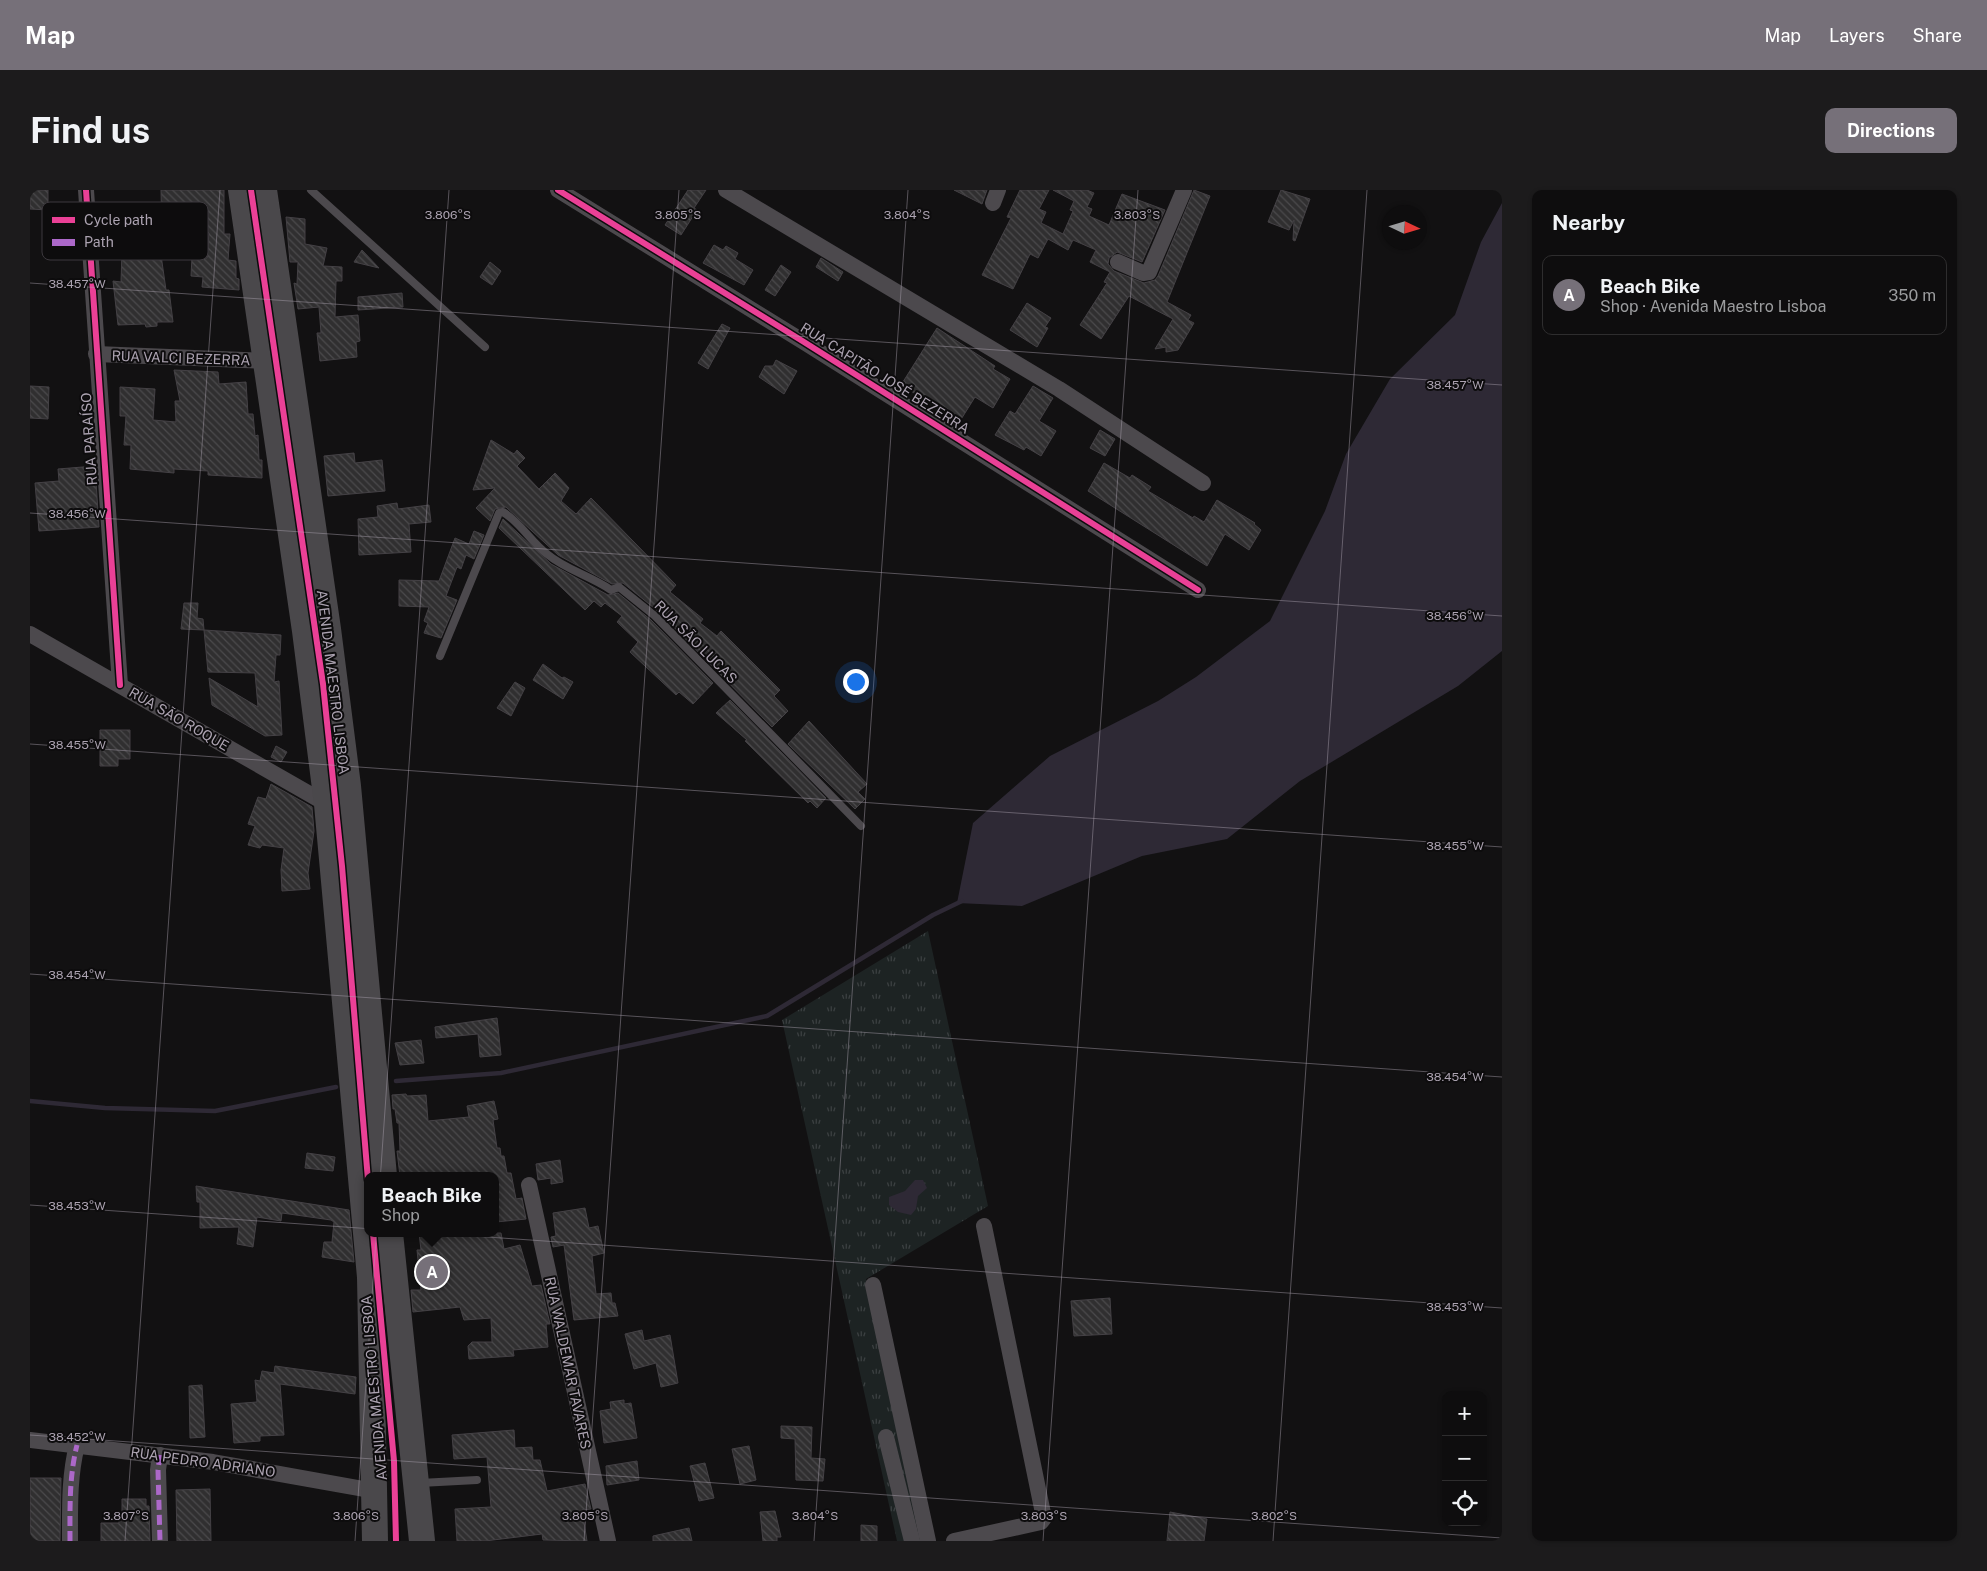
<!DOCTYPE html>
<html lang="en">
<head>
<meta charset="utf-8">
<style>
	body { margin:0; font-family:"Public Sans",sans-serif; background:#1c1b1c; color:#f1f3f6 }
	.controls { position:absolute; right:15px; bottom:15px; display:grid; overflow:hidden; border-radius:10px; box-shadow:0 1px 4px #0004 }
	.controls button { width:45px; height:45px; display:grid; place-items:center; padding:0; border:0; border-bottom:1px solid #2e2d2e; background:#0e0d0e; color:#f1f3f6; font:25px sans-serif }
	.compass { position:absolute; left:1352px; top:15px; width:45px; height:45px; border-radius:50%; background:#0e0d0e; box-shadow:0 1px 4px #0004; rotate:94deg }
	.you { position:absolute; left:825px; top:491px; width:18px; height:18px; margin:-12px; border:4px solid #fff; border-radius:50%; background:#1a73e8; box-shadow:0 0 0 8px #1a73e833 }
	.badge { display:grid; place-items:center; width:32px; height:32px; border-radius:50%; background:#767079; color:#fff; font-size:16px; font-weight:700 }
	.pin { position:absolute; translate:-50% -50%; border:2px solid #fff; box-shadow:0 1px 5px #0006 }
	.popup { position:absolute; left:334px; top:982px; width:135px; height:65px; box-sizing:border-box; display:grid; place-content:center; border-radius:10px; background:#0e0d0e; filter:drop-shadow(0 1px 4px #0005); font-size:16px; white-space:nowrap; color:#9b9c9e }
	.popup b { font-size:19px; color:#f1f3f6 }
	.popup::after { content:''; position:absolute; left:50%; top:100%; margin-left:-10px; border:10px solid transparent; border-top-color:#0e0d0e }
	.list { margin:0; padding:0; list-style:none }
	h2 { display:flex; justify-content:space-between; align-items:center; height:65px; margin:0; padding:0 20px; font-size:21px }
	h2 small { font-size:16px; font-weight:400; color:#9b9c9e }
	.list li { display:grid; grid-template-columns:32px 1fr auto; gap:15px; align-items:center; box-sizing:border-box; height:80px; margin:0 10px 10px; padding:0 10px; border:1px solid #2e2d2e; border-radius:10px }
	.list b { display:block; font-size:19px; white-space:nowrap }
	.list p { margin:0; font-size:16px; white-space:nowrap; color:#9b9c9e }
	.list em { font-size:16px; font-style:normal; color:#9b9c9e }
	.icon { flex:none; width:28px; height:28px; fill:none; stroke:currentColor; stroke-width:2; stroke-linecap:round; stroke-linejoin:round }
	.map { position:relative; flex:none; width:1472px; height:1351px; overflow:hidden; border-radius:10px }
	header { display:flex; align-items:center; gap:30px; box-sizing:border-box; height:70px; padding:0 25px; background:#767079; color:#fff }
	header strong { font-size:24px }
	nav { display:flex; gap:28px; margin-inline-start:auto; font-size:18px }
	.intro { display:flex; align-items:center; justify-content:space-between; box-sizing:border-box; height:120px; padding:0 30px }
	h1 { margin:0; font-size:35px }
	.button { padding:12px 22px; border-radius:10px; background:#767079; color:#fff; font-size:18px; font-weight:700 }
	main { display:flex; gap:30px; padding:0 30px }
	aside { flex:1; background:#0e0d0e; border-radius:10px; box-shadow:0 1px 4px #0004 }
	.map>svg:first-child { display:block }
</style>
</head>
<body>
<header>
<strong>Map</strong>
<nav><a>Map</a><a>Layers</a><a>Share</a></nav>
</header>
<div class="intro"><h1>Find us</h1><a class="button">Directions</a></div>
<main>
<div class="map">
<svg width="1472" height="1351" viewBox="0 0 1472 1351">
	<defs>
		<pattern id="park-tufts" width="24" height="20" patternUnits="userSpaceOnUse" patternTransform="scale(1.25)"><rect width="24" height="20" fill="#1d2323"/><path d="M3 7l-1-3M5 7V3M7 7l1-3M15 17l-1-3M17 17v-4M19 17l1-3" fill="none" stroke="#3b4041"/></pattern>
		<pattern id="building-back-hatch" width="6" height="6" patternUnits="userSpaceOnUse" patternTransform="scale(1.25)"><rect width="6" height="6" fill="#302f30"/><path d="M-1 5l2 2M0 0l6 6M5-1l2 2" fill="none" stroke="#4b4a4c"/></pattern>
	</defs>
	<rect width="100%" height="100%" fill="#121112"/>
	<path fill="url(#park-tufts)" d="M898 741 958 1016 836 1089 892 1351H867L752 830Z"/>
	<g fill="#2e2935">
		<path d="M1472 13V461L1428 496 1270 591 1197 649 1112 666 992 716 927 713 943 633 1020 566 1128 511 1166 487 1240 431 1295 321 1316 264 1360 189 1425 125 1451 52Z"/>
		<path d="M885 990H893L897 998 888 1006 886 1019 881 1025 868 1022 859 1015V1007L875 1001Z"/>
	</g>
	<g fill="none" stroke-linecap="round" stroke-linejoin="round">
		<g stroke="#2e2935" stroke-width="4.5">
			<path d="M366 891 471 883 737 826 903 725 932 711"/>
			<path d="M0 911 75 918 185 921 306 897"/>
		</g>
	</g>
	<g fill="url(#building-back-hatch)" stroke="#444145">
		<path d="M0 0H18V20L0 19Z"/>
		<path d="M131 0H194V44H200L198 70 206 71V88L209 89V100L172 97 173 87 161 86 162 67 177 68 179 43 151 41V46H132Z"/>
		<path d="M658 0H676L664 18 667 20 651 45 635 35Z"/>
		<path d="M924 0H957L952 14Z"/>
		<path d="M990 0H1019L1009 19 1016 22 1011 33 1033 44 1043 21 1040 20 1044 11 1023 0H1057L1064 3 1057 17 1062 19 1059 26 1079 35 1092 4 1135 20 1112 72 1087 62 1079 68 1078 74 1084 81 1114 93 1125 90 1128 86 1164 0 1180 6 1137 112 1161 125 1158 130 1164 133 1148 160 1136 162V157L1125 159 1143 129 1099 106 1071 149 1050 135 1077 93 1074 92 1080 82 1060 72 1066 60 1043 50 1038 60 1018 49 1008 68 1000 64 983 99 952 85 981 28 977 27Z"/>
		<path d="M1251 0 1280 9 1265 51 1263 50 1264 30 1259 40 1238 32Z"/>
		<path d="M256 27 275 29V54L297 58 293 76 312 77V91H306L305 127 328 125 330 151 326 152 327 167 290 171 287 143H291L289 117 268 119 264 93 267 94 268 72H260Z"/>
		<path d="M684 55 693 60 696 56 708 63 705 69 723 80 714 95 673 73Z"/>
		<path d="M332 60 349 78 324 72Z"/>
		<path d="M92 62 131 65 136 100H139L143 132H127V136L116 137 115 134 88 135 83 91 91 92Z"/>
		<path d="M791 68 813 82 808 91 786 77Z"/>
		<path d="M460 72 471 81 462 95 450 87Z"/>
		<path d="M751 75 761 82 745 106 735 100Z"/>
		<path d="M372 103 373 117 328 120V107Z"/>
		<path d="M997 113 1021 128 1015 137 1018 138 1007 157 980 140Z"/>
		<path d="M692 134 700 138 678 179 668 173Z"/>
		<path d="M907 138 965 176 963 179 980 189 963 218 945 207 930 231 871 195Z"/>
		<path d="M746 170 767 181 754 204 729 187 735 176H743Z"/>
		<path d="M144 180 188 182 189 194 216 192 218 224H223L225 246 228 245 229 270H232V288L178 285V281L144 279V283L100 279 101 255H94L96 226H90V197L125 199 123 230 146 232 145 211H150Z"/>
		<path d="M0 196 19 197 18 229 0 228Z"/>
		<path d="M1003 196 1023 208 1009 231 1026 241 1011 266 996 257 994 260 965 245 980 221 985 224Z"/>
		<path d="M1070 240 1085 249 1075 266 1060 258Z"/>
		<path d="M461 250 484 264 487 260 495 268 487 276 509 299 525 283 539 298 531 311 546 324 561 308 646 395 640 402 673 429 670 433 687 446 691 441 750 500 744 506 758 521 742 537 629 422 593 393 582 394 528 365 476 317 465 319 460 331 446 318 465 298 443 300Z"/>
		<path d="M324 263 325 273 352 270 355 301 298 306 294 266Z"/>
		<path d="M1074 273 1100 288 1102 285 1121 297 1118 301 1163 328 1164 326 1174 332 1187 310 1225 333 1224 334 1231 340 1219 360 1195 344 1177 376 1058 301Z"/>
		<path d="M65 276 69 337 9 341 5 293 29 291 28 279Z"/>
		<path d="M367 313 368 319 399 315 401 332 379 334 381 362 329 365 328 329 348 327 347 316Z"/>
		<path d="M473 329 521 374 578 405 588 403 621 430 683 493 663 514 649 502 646 505 600 462 608 452 587 432 592 426 575 413 571 417 564 411 555 420 469 338Z"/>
		<path d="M444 341 454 345 444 369 436 365 431 379 427 377 416 406 427 410 411 448 394 443 398 433 394 431 399 417 369 416V390L409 391 425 348 439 354Z"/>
		<path d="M154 413H168L167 428 173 429 174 440 251 445 250 465H246L244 492 249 491 252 545 235 546 182 515 179 488 228 517 225 483 178 482 174 440 151 439Z"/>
		<path d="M513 474 532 488 534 487 543 492 533 509 503 490Z"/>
		<path d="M485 492 495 498 481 526 467 518Z"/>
		<path d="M700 510 796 608 787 618 780 611 778 613 715 551 717 550 686 523Z"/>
		<path d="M779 531 837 594 828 602 835 609 825 619 758 554Z"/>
		<path d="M70 540H100V569H88V576H70Z"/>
		<path d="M246 556 257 562 251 572 241 567Z"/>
		<path d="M241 594 282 617 284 641 278 683 280 699 252 701 251 680 254 658 232 655 230 658 218 655 225 636 218 634 228 607 236 609Z"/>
		<path d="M467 828 471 865 450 867 448 844 406 848 405 837Z"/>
		<path d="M391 850 394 873 370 875 365 853Z"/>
		<path d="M376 904 377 906 396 905 398 931 439 927 437 916 464 911 468 929 463 930 467 958H470L471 966H474L477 983H481L486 1009 492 1008 496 1029 466 1032V986H370L367 961H370L369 933H367L365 919H363L362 905Z"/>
		<path d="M277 963 305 967 303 981 275 978Z"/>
		<path d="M530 970 533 992 521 994V988L508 990 506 974Z"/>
		<path d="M166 996 319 1020 324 1072 292 1067 294 1052H302L304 1032 301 1030 252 1023 251 1031 227 1027 223 1057 207 1054 209 1037 170 1038V1012H167Z"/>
		<path d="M555 1018 559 1038 568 1036 574 1063 562 1066 566 1104 581 1103 582 1113H585L588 1126 544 1130 534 1055 523 1057 521 1047 526 1046 523 1023Z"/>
		<path d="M389 1043H471L474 1059 490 1055 502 1096 511 1095 520 1134H516L518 1157 483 1160 484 1166 439 1169 438 1156 442 1152H462L461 1128 434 1130 430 1117 383 1122 381 1100H391L387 1060H391Z"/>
		<path d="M1080 1108 1082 1144 1044 1146 1041 1111Z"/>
		<path d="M612 1140 614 1151 640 1145 648 1193 631 1197 626 1173 604 1179 595 1144Z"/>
		<path d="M245 1176 326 1187 325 1204 250 1194 254 1245 230 1246V1251L204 1253 201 1214 227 1212 225 1190 230 1191 232 1181 244 1183Z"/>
		<path d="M172 1195 175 1247 160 1248 159 1196Z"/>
		<path d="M594 1210V1214L601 1213 607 1248 574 1253 570 1221 581 1219 580 1212Z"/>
		<path d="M751 1236 782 1237 781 1268 795 1269 793 1291 766 1290 765 1249 751 1248Z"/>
		<path d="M484 1240 485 1258 502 1257 503 1270H510L517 1301 555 1294 561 1319 552 1320 557 1351 513 1350 512 1344 455 1351H427L425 1319 461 1317 457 1267 424 1269 422 1245Z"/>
		<path d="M719 1256 726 1290 710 1294 702 1259Z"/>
		<path d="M607 1271 609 1290 577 1295 576 1276Z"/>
		<path d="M675 1273 684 1308 669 1311 660 1276Z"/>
		<path d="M0 1288H31L30 1351H0Z"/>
		<path d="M180 1299 181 1351H147L146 1300Z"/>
		<path d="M92 1309H116V1316H119L120 1351H71V1333H89L88 1324H92Z"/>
		<path d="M745 1321 751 1347H747V1351H733L730 1322Z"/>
		<path d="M1140 1322 1177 1329 1174 1351H1137Z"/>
		<path d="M831 1335 847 1336V1351H831Z"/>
		<path d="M659 1338 662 1351H623V1346Z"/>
	</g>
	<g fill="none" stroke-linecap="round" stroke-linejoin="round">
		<g stroke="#4c494d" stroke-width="8">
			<path d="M281 0 455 157"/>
			<path d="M410 466 469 323 473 322C490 332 501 352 517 364 536 380 561 386 581 400L589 397 625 426 831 636"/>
			<path d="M390 1293 447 1290"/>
		</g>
		<g stroke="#4c494d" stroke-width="16">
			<path d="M56 0 90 495"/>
			<path d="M528 0 774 152 1168 400"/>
			<path d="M696 0 1029 199 1173 293"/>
			<path d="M963 13 968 0"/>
			<path d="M1088 72 1113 83 1119 82 1154 0"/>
			<path d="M66 164 236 171"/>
			<path d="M0 444 297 614"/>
			<path d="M499 995 578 1351"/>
			<path d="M843 1095 898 1351"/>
			<path d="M856 1247 882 1351"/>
			<path d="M0 1250 183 1272 345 1301"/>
			<path d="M130 1265 128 1280 130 1351"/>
			<path d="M40 1351C40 1318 39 1287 47 1255"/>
			<path d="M924 1351 1011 1332 1014 1328 954 1036"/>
		</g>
		<g stroke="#4a484b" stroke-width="26">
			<path d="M211 0 275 441 297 614 340 1087 345 1351"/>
			<path d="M234 0 298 439 318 596 354 986"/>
			<path d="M360 1043 392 1351"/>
		</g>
		<g stroke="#ac68c9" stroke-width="5" stroke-dasharray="10 5" stroke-linecap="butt">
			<path d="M130 1265 128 1280 130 1351"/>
			<path d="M40 1351C40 1318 39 1287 47 1255"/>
		</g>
		<defs>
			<g id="cycleway">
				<path d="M56 0 90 495"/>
				<path d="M221 0 293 494 312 676 338 990"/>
				<path d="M528 0 774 152 1168 400"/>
				<path d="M343 1043 364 1271 366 1351"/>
			</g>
		</defs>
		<use href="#cycleway" stroke="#0d0c0d" stroke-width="9"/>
		<use href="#cycleway" stroke="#ea4096" stroke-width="6"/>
	</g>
	<path fill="none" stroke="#aca3b1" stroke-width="1" stroke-opacity="0.45" d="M0 93 1472 195M0 323 1472 426M0 554 1472 657M0 784 1472 887M0 1015 1472 1118M0 1245 1472 1348M95 1351 190 0M325 1351 419 0M554 1351 649 0M784 1351 878 0M1013 1351 1108 0M1243 1351 1337 0"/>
	<g text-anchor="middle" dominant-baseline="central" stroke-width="4" stroke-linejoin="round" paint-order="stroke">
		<g font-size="14" fill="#aca3b1" stroke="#0d0c0d">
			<text transform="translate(151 168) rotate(2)">RUA VALCI BEZERRA</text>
			<text transform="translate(855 188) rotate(32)">RUA CAPITÃO JOSÉ BEZERRA</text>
			<text transform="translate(59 249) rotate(-94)">RUA PARAÍSO</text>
			<text transform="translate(666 452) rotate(45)">RUA SÃO LUCAS</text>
			<text transform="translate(303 492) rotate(83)">AVENIDA MAESTRO LISBOA</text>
			<text transform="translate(149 529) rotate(30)">RUA SÃO ROQUE</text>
			<text transform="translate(538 1173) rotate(78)">RUA WALDEMAR TAVARES</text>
			<text transform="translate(344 1198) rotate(-95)">AVENIDA MAESTRO LISBOA</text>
			<text transform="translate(173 1272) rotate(8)">RUA PEDRO ADRIANO</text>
		</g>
	</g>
	<rect x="12" y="12" width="166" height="58" rx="8" fill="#0d0c0d" stroke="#3d393e" stroke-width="1"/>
	<rect x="22" y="27" width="23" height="6" fill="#ea4096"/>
	<rect x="22" y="49" width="23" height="7" fill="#ac68c9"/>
	<g font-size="14" fill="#aca3b1">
		<text x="54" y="35">Cycle path</text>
		<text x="54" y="57">Path</text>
	</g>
	<g font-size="12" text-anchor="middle" fill="#aca3b1" stroke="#0d0c0d" stroke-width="4" stroke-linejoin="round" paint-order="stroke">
		<text x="418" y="29">3.806°S</text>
		<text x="648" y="29">3.805°S</text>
		<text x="877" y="29">3.804°S</text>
		<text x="1107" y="29">3.803°S</text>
		<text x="47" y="98">38.457°W</text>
		<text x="1425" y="199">38.457°W</text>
		<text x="47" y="328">38.456°W</text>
		<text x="1425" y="430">38.456°W</text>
		<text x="47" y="559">38.455°W</text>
		<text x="1425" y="660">38.455°W</text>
		<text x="47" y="789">38.454°W</text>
		<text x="1425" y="891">38.454°W</text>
		<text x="47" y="1020">38.453°W</text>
		<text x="1425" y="1121">38.453°W</text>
		<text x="47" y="1251">38.452°W</text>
		<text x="96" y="1330">3.807°S</text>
		<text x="326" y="1330">3.806°S</text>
		<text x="555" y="1330">3.805°S</text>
		<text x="785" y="1330">3.804°S</text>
		<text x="1014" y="1330">3.803°S</text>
		<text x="1244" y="1330">3.802°S</text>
	</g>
</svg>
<div class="controls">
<button>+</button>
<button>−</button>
<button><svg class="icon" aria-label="locate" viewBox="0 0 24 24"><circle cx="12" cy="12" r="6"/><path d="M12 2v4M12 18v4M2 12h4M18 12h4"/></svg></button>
</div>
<svg class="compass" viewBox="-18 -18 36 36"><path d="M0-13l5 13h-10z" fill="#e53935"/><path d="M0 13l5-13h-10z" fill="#9b9c9e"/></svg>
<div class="you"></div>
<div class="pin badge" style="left:402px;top:1082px">A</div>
<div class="popup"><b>Beach Bike</b>Shop</div>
</div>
<aside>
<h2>Nearby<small></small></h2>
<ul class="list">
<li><span class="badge">A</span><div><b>Beach Bike</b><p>Shop · Avenida Maestro Lisboa</p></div><em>350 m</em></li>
</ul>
</aside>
</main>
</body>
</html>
